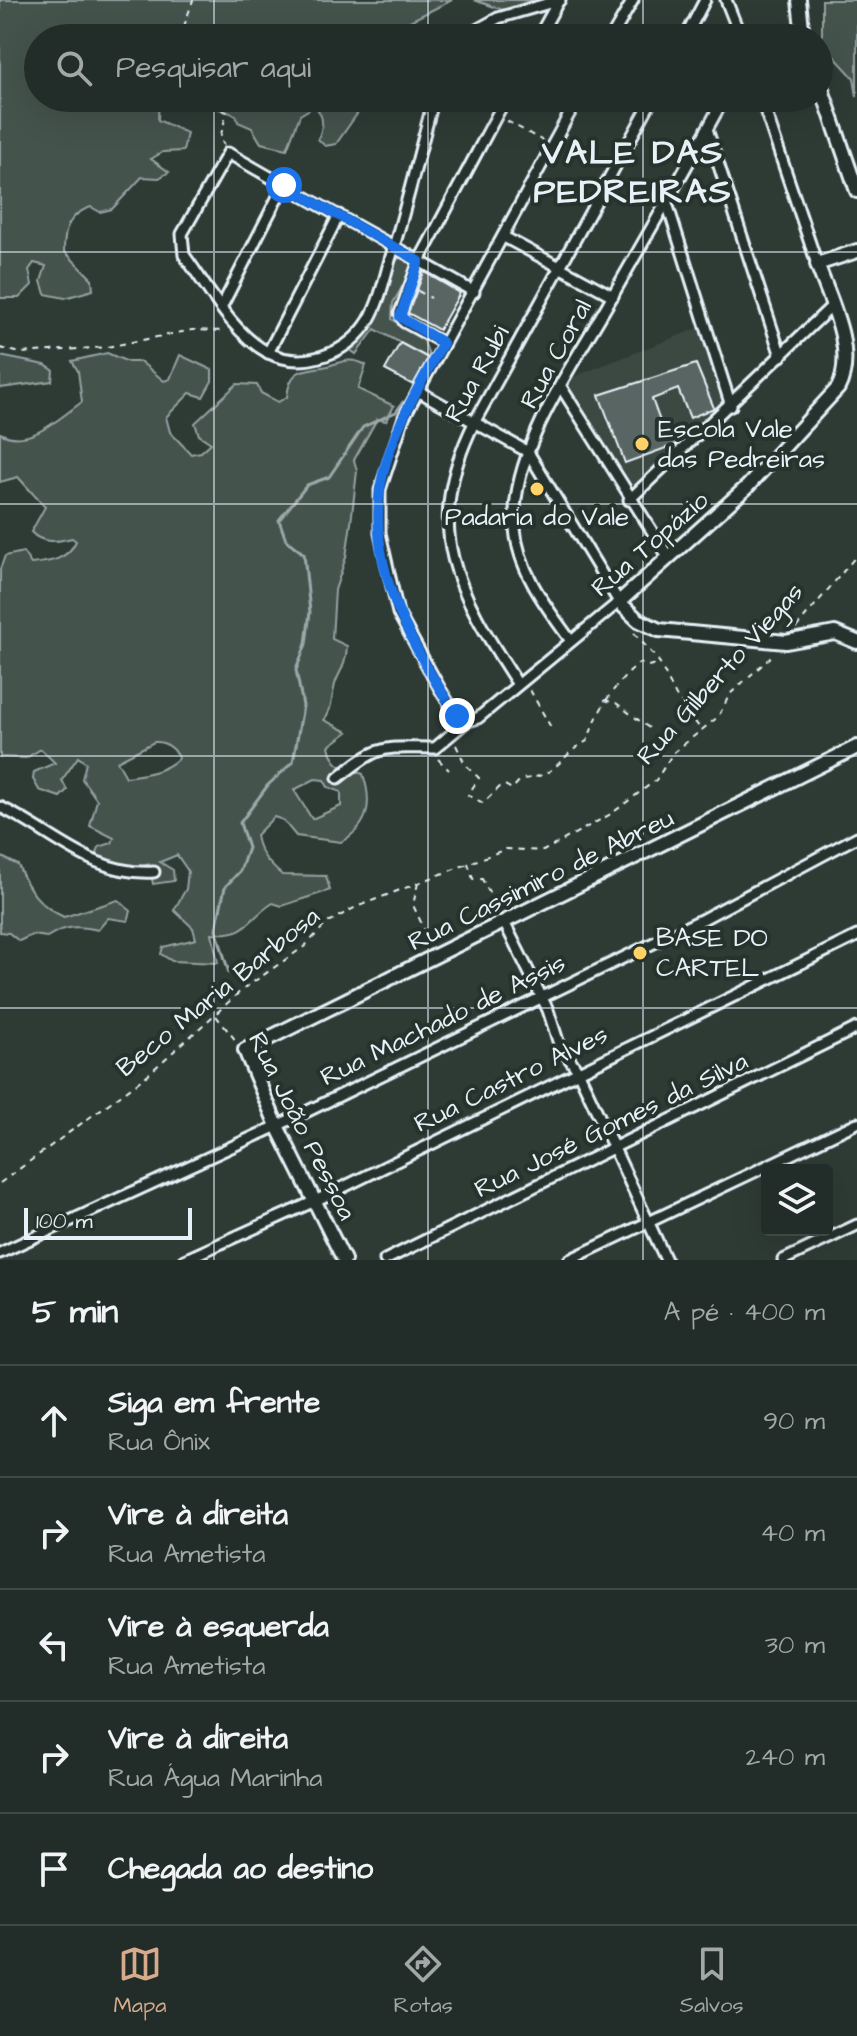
<!DOCTYPE html>
<html lang="pt">
<head>
<meta charset="utf-8">
<style>
	body { margin:0; font-family:"Architects Daughter",sans-serif; background:#2a3430; color:#f1f3f6 }
	.controls { position:absolute; right:24px; bottom:24px; display:grid; overflow:hidden; border-radius:8px; box-shadow:0 8px 32px #0002 }
	.controls button { width:72px; height:72px; display:grid; place-items:center; padding:0; border:0; border-bottom:2px solid #3f4845; background:#222c28; color:#f1f3f6; font:40px sans-serif }
	.scale { position:absolute; left:24px; bottom:20px; width:168px; box-sizing:border-box; padding-left:8px; border:4px solid #e8f1f8; border-top:0; font-size:22px; line-height:28px; white-space:nowrap; color:#e8f1f8; -webkit-text-stroke:6px #26332d; paint-order:stroke }
	.stop { position:absolute; width:24px; height:24px; margin:-18px; border:6px solid #1a73e8; border-radius:50%; background:#fff }
	.stop.end { background:#1a73e8; border-color:#fff; box-shadow:0 2px 8px #0008 }
	.list { margin:0; padding:0; list-style:none }
	h2 { display:flex; justify-content:space-between; align-items:center; height:104px; margin:0; padding:0 32px; font-size:34px }
	h2 small { font-size:26px; font-weight:400; color:#a2a7a8 }
	.list li { display:grid; grid-template-columns:52px 1fr auto; gap:24px; align-items:center; box-sizing:border-box; height:112px; padding:0 32px; border-top:2px solid #3f4845 }
	.list b { display:block; font-size:30px; white-space:nowrap }
	.list p { margin:0; font-size:26px; white-space:nowrap; color:#a2a7a8 }
	.list em { font-size:26px; font-style:normal; color:#a2a7a8 }
	.icon { flex:none; width:44px; height:44px; fill:none; stroke:currentColor; stroke-width:2; stroke-linecap:round; stroke-linejoin:round }
	.map { position:relative; flex:none; width:857px; height:1260px; overflow:hidden }
	.search { position:absolute; background:#222c28; box-shadow:0 8px 32px #0002; left:24px; right:24px; top:24px; height:88px; display:flex; align-items:center; gap:20px; box-sizing:border-box; padding:0 28px; border-radius:44px; color:#a2a7a8; font-size:30px }
	.sheet { height:664px; background:#222c28 }
	nav { display:flex; justify-content:space-around; align-items:center; box-sizing:border-box; height:112px; border-top:2px solid #3f4845; background:#222c28; font-size:22px; color:#a2a7a8 }
	nav a { display:grid; justify-items:center; gap:4px }
	nav .on { color:#d6ab8b }
	.map>svg:first-child { display:block }
</style>
</head>
<body>
<div class="map">
<svg width="857" height="1260" viewBox="0 0 857 1260">
	<rect width="100%" height="100%" fill="#2e3b35"/>
	<filter id="ink" filterUnits="userSpaceOnUse"><feTurbulence type="fractalNoise" baseFrequency=".0125" numOctaves="2"/><feDisplacementMap in="SourceGraphic" scale="16" xChannelSelector="R" yChannelSelector="G"/><feConvolveMatrix kernelMatrix="1 2 1 2 8 2 1 2 1" color-interpolation-filters="sRGB"/></filter>
	<g filter="url(#ink)">
		<path fill="#3b4843" d="M701 327 722 405 635 485 628 484 570 387 571 382 573 377Z"/>
		<g fill="#45524e" stroke="#96a2a3" stroke-width="2" fill-rule="evenodd">
			<path d="M0 0H452L400 26 366 38H38V98H159L158 120 187 133 183 151 163 152 151 159 169 172 159 178 142 177 112 209 100 212 91 207C69 214 64 229 64 251L92 279 93 290 65 298 45 294 41 281 46 266 34 263 29 270 32 285 19 298H0Z"/>
			<path d="M474 0H533L503 10Z"/>
			<path d="M822 0H857V97L854 78 822 43Z"/>
			<path d="M188 98H341L364 104 336 144 325 146 318 139C323 127 325 117 315 106L300 115 287 149 261 143 252 128 238 122 236 115Z"/>
			<path d="M401 257 408 258 414 266 393 303 392 319 424 341 430 359 375 329 356 354 349 349 377 318 394 262Z"/>
			<path d="M107 353 128 362H141L164 381 170 379 180 355 212 370V381L203 397 190 393 166 417 170 432 191 454 201 452 211 443 199 435 195 423 237 384 257 385 261 393 278 402 287 397C290 366 305 371 328 366 344 361 351 357 366 365L358 389 394 406 386 421 377 419 354 460 357 471 351 523 346 557 335 590 332 639 347 646C346 670 336 674 334 689 331 702 332 709 324 720L348 732 329 746C334 769 344 767 363 774 373 804 369 826 341 842L296 836 283 820 274 817 256 835C258 852 269 864 282 875L326 876 330 890 282 906 273 903C247 919 249 936 212 933L218 963 172 961 161 954 163 947 196 939 193 928 174 910 186 889 188 871 177 855 160 862 173 870 174 881 153 884 149 864 113 875 112 864 96 857 99 847 112 843 114 838 90 826 97 800 82 779 86 763 78 757 62 780 67 790 60 797 39 790 33 779 34 772 55 763 41 749 26 758 0 757V569L5 556 23 552 31 564C49 562 68 560 76 541L72 538C57 542 42 544 31 532L45 507 18 477 0 482V433C29 449 59 418 82 402L78 371 72 361ZM154 742C165 741 175 748 179 758 164 772 146 774 126 777L117 761ZM315 779 324 780 328 787 341 792V806L312 819 294 790Z"/>
			<path d="M0 356 45 365 53 370 52 381 0 388Z"/>
			<path d="M0 856 18 865C28 889 39 906 64 917L118 900 131 911 128 921 108 918 98 930C78 925 64 926 47 937L32 935 19 941 9 933 0 932Z"/>
		</g>
		<g fill="none" stroke-linecap="round" stroke-linejoin="round">
			<path stroke="#9da8a9" stroke-width="3" d="M229 973 216 929 225 887 240 871 248 848 240 823 268 785 293 762 303 706 296 670 306 644 310 612 304 554 286 540 279 520 307 485 329 477 363 427 396 412 403 402"/>
		</g>
		<g fill="#596563" stroke="#e8f1f8" stroke-width="2">
			<path d="M424 272 460 293 439 330 408 313Z"/>
			<path d="M400 343 428 358 413 385 385 370Z"/>
			<path d="M696 364 714 408 690 418 678 389 652 399 662 427 670 424 677 444 625 463 599 395Z"/>
		</g>
		<g fill="none" stroke-linecap="round" stroke-linejoin="round">
			<defs>
				<g id="minor">
					<path d="M726 0 741 38"/>
					<path d="M462 38 498 18 560 0"/>
					<path d="M538 38 559 0"/>
					<path d="M611 38 633 0"/>
					<path d="M685 38 705 0"/>
					<path d="M434 98C419 153 406 209 389 263 383 284 378 308 365 326 344 355 301 370 267 352 232 333 207 286 184 255L182 234 228 153C309 200 392 245 474 292"/>
					<path d="M761 98 817 264"/>
					<path d="M707 129 781 356"/>
					<path d="M666 200 731 406"/>
					<path d="M504 237 613 296"/>
					<path d="M222 306 284 185"/>
					<path d="M443 343 404 322 400 313 419 261 506 98"/>
					<path d="M268 353 339 215"/>
					<path d="M561 387 669 558"/>
					<path d="M418 391 528 452 619 602 478 718 466 722"/>
					<path d="M629 500 832 306"/>
					<path d="M571 641C547 608 518 571 515 528 509 451 577 360 613 295 650 230 689 164 724 98"/>
					<path d="M517 683C457 590 421 531 474 423L653 98"/>
					<path d="M466 722 457 716 440 689 398 613 380 533V490L404 417 578 98"/>
					<path d="M338 778C381 743 381 748 435 748L466 722"/>
					<path d="M0 807C52 831 92 876 154 872"/>
					<path d="M504 922 548 1010 559 1044 578 1071 666 1260"/>
					<path d="M0 1253 277 1126 703 919 857 837"/>
					<path d="M184 1260 315 1201 857 936"/>
					<path d="M385 1260 857 1028"/>
					<path d="M569 1260 857 1123"/>
					<path d="M783 1260 857 1225"/>
				</g>
				<g id="tertiary">
					<path d="M799 0 803 38"/>
					<path d="M819 81 857 191"/>
					<path d="M857 251 817 264C830 300 857 351 838 388L747 487 619 602 638 620 659 630 786 642 835 633 857 642"/>
					<path d="M344 1260 277 1126 245 1050 857 747"/>
				</g>
			</defs>
			<use href="#minor" stroke="#e8f1f8" stroke-width="15"/>
			<use href="#tertiary" stroke="#e8f1f8" stroke-width="18"/>
			<g stroke="#e8f1f8" stroke-width="2" stroke-dasharray="6 6" stroke-linecap="butt">
				<path d="M751 37 791 26"/>
				<path d="M180 38 193 0"/>
				<path d="M188 98 227 112 220 138 224 145"/>
				<path d="M468 98 487 110"/>
				<path d="M507 121 543 141"/>
				<path d="M418 291 431 298"/>
				<path d="M0 348 21 353 107 347 192 330 225 331"/>
				<path d="M796 628 857 555"/>
				<path d="M634 633 658 660 676 696 699 727"/>
				<path d="M530 690 553 731"/>
				<path d="M604 700 616 703 649 728"/>
				<path d="M456 745 465 764 479 778 468 795 483 803 503 784 512 789 521 779C559 777 558 756 587 741 601 705 610 690 639 663L648 666 660 663"/>
				<path d="M438 759 449 770"/>
				<path d="M468 863 473 879H482L499 911"/>
				<path d="M418 883 413 905 431 944"/>
				<path d="M216 1016 237 1042"/>
				<path d="M0 1183 145 1077 242 990 305 946 327 923 356 907 506 849 543 851 611 814 656 780 673 753 718 717 730 694 774 654"/>
			</g>
			<use href="#minor" stroke="#26332d" stroke-width="9"/>
			<use href="#tertiary" stroke="#26332d" stroke-width="12"/>
		</g>
	</g>
	<g fill="none" stroke-linecap="round" stroke-linejoin="round" filter="url(#ink)">
		<path stroke="#1a73e8" stroke-width="10" d="M284 185 419 261 400 317 443 343C418 388 388 437 380 489 368 573 414 649 457 716"/>
	</g>
	<path fill="none" stroke="#e8f1f8" stroke-width="2" stroke-opacity="0.55" d="M214 0V38M428 0V38M643 0V38M214 98V1260M428 98V1260M643 98V1260M0 252H857M0 504H857M0 756H857M0 1008H857"/>
	<g fill="#ffd166" stroke="#26332d" stroke-width="3">
		<circle cx="642" cy="444" r="8"/>
		<circle cx="537" cy="489" r="8"/>
		<circle cx="640" cy="953" r="8"/>
	</g>
	<g text-anchor="middle" dominant-baseline="central" stroke-width="8" stroke-linejoin="round" paint-order="stroke">
		<g font-size="26" fill="#e8f1f8" stroke="#26332d">
			<text transform="translate(556 354) rotate(-61)">Rua Coral</text>
			<text transform="translate(477 374) rotate(-61)">Rua Rubi</text>
			<text transform="translate(650 544) rotate(-41)">Rua Topázio</text>
			<text transform="translate(720 674) rotate(-48)">Rua Gilberto Viegas</text>
			<text transform="translate(541 880) rotate(-26)">Rua Cassimiro de Abreu</text>
			<text transform="translate(218 992) rotate(-39)">Beco Maria Barbosa</text>
			<text transform="translate(443 1020) rotate(-26)">Rua Machado de Assis</text>
			<text transform="translate(511 1079) rotate(-26)">Rua Castro Alves</text>
			<text transform="translate(611 1125) rotate(-26)">Rua José Gomes da Silva</text>
			<text transform="translate(302 1126) rotate(63)">Rua João Pessoa</text>
		</g>
		<g font-size="26" fill="#e8f1f8" stroke="#26332d" text-anchor="start">
			<text x="658" y="429">Escola Vale<tspan x="658" dy="30">das Pedreiras</tspan></text>
			<text x="537" y="517" text-anchor="middle">Padaria do Vale</text>
			<text x="656" y="938">BASE DO<tspan x="656" dy="30">CARTEL</tspan></text>
		</g>
		<g font-size="34" font-weight="bold" letter-spacing="2" fill="#e8f1f8" stroke="#26332d">
			<text x="633" y="153">VALE DAS<tspan x="633" dy="39">PEDREIRAS</tspan></text>
		</g>
	</g>
</svg>
<div class="controls">
<button><svg class="icon" aria-label="layers" viewBox="0 0 24 24"><path d="M12 4l9 5-9 5-9-5zM3 14l9 5 9-5"/></svg></button>
</div>
<div class="scale">100 m</div>
<div class="stop" style="left:284px;top:185px"></div>
<div class="stop end" style="left:457px;top:716px"></div>
<div class="search"><svg class="icon" aria-label="search" viewBox="0 0 24 24"><circle cx="10" cy="10" r="6"/><path d="M15 15l6 6"/></svg>Pesquisar aqui</div>
</div>
<section class="sheet">
<h2>5 min<small>A pé · 400 m</small></h2>
<ul class="list">
<li><svg class="icon" aria-label="ahead" viewBox="0 0 24 24"><path d="M12 20V5M6 11l6-6 6 6"/></svg><div><b>Siga em frente</b><p>Rua Ônix</p></div><em>90 m</em></li>
<li><svg class="icon" aria-label="right" viewBox="0 0 24 24"><path d="M7 20v-9h11M14 6l5 5-5 5"/></svg><div><b>Vire à direita</b><p>Rua Ametista</p></div><em>40 m</em></li>
<li><svg class="icon" aria-label="left" viewBox="0 0 24 24"><path d="M17 20v-9H6M10 6l-5 5 5 5"/></svg><div><b>Vire à esquerda</b><p>Rua Ametista</p></div><em>30 m</em></li>
<li><svg class="icon" aria-label="right" viewBox="0 0 24 24"><path d="M7 20v-9h11M14 6l5 5-5 5"/></svg><div><b>Vire à direita</b><p>Rua Água Marinha</p></div><em>240 m</em></li>
<li><svg class="icon" aria-label="arrive" viewBox="0 0 24 24"><path d="M6 21V4h12l-3 4 3 4H6"/></svg><div><b>Chegada ao destino</b></div></li>
</ul>
</section>
<nav>
<a class="on"><svg class="icon" aria-label="map" viewBox="0 0 24 24"><path d="M3 6l6-2 6 2 6-2v14l-6 2-6-2-6 2zM9 4v14M15 6v14"/></svg>Mapa</a>
<a><svg class="icon" aria-label="directions" viewBox="0 0 24 24"><path d="M12 3l9 9-9 9-9-9zM9 14v-3h6M13 9l2 2-2 2"/></svg>Rotas</a>
<a><svg class="icon" aria-label="saved" viewBox="0 0 24 24"><path d="M7 4h10v16l-5-4-5 4z"/></svg>Salvos</a>
</nav>
</body>
</html>
